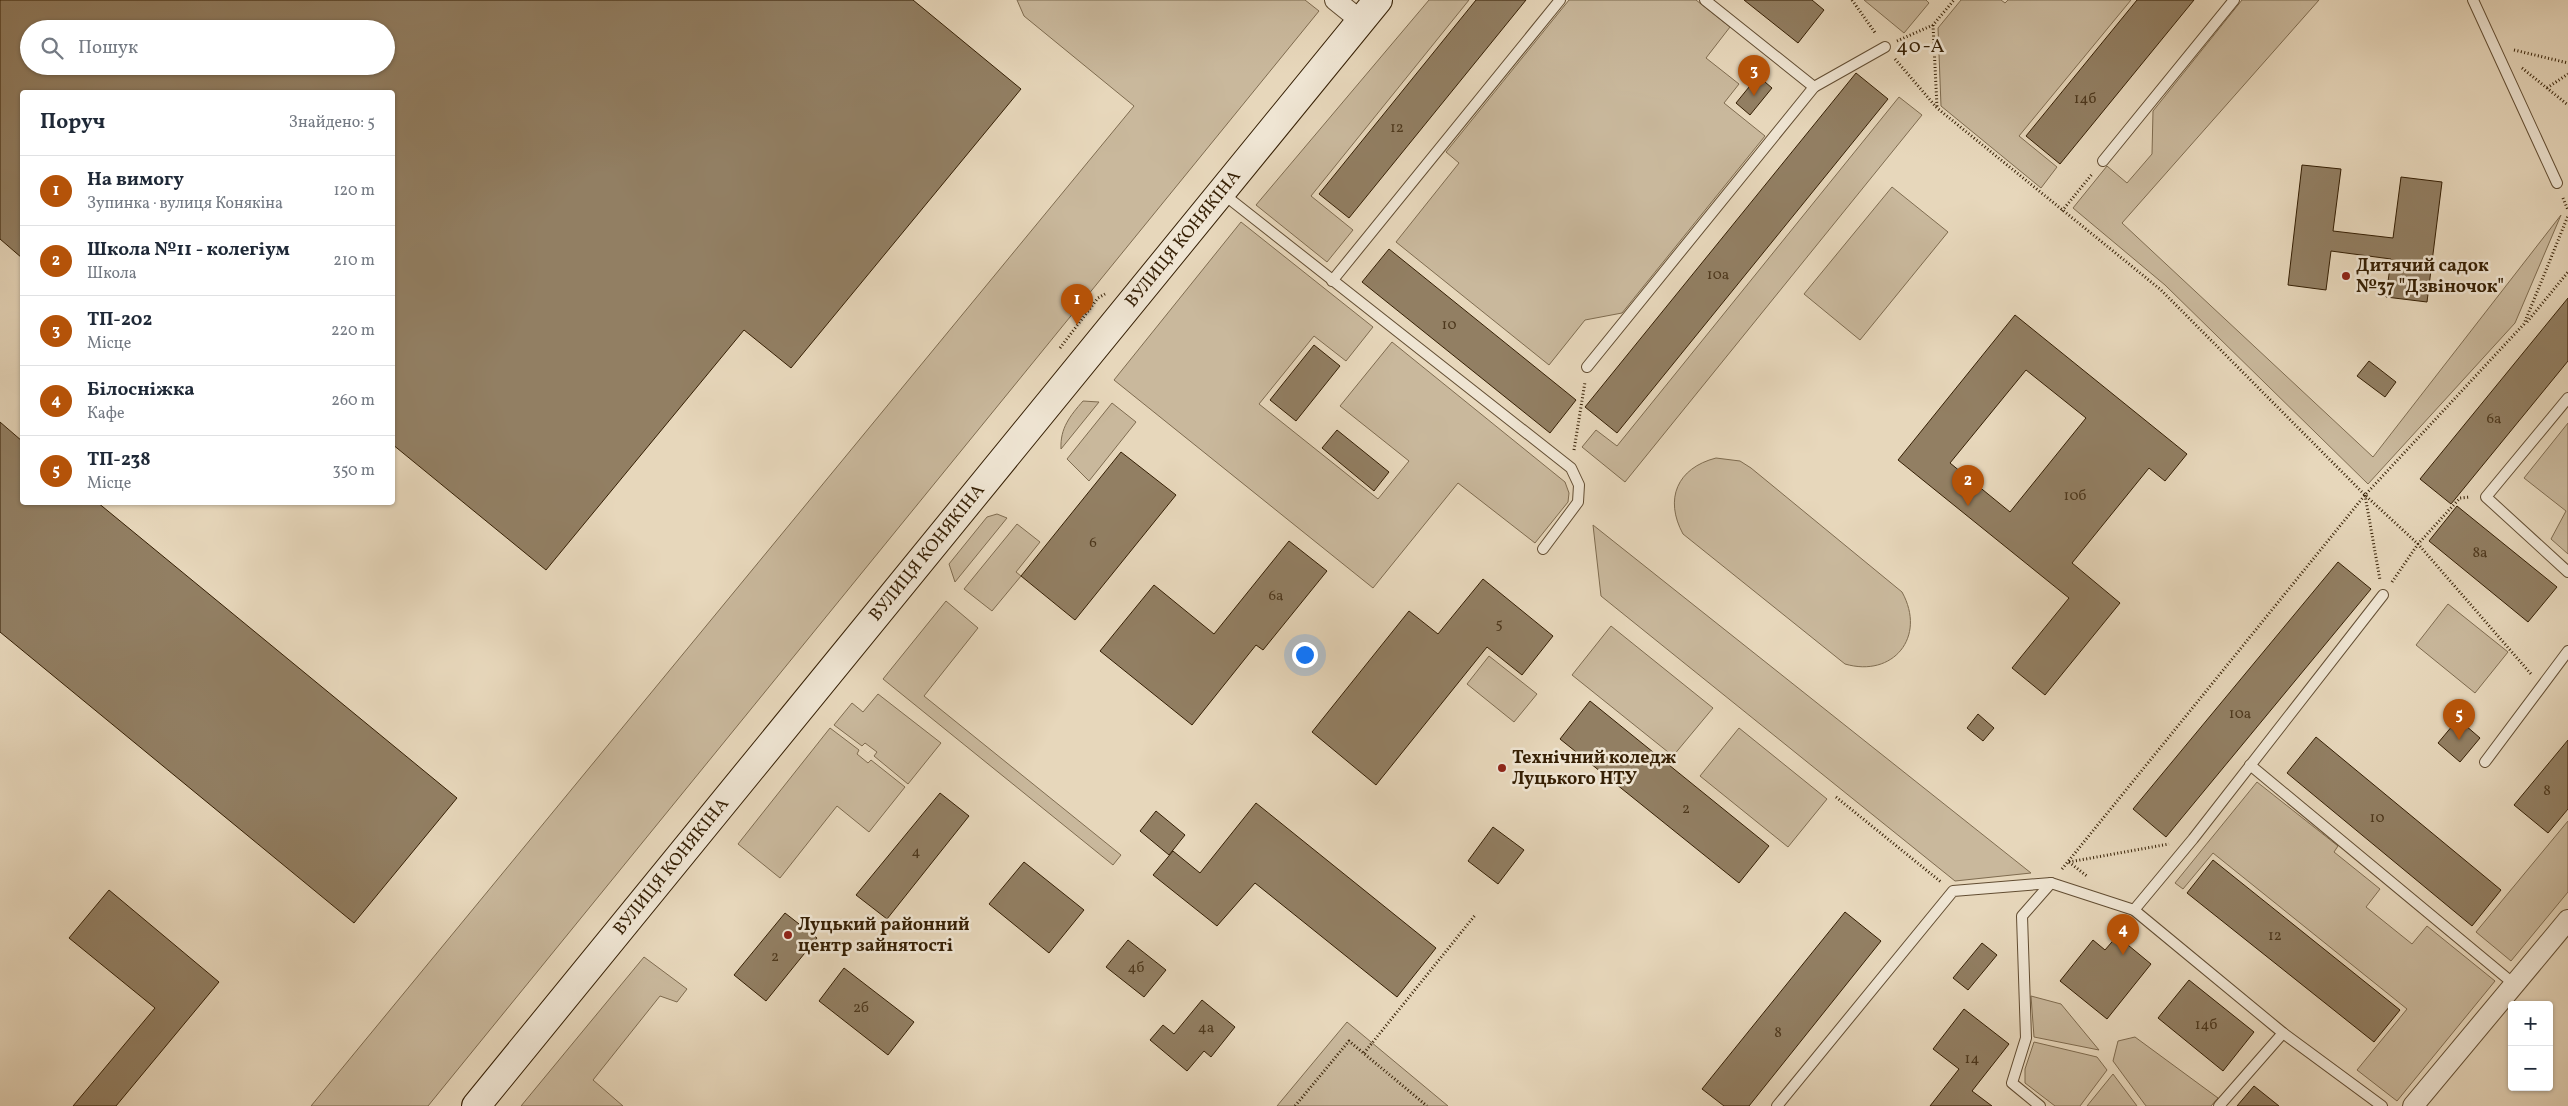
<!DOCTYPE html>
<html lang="uk">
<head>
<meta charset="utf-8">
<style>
	body { margin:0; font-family:Vollkorn,serif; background:#f6f6f7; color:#1f2937 }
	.controls { position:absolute; right:15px; bottom:15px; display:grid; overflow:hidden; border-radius:5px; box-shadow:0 1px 4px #0004 }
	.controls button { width:45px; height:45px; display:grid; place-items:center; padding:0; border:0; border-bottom:1px solid #e0e1e3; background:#fff; color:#1f2937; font:25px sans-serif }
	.you { position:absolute; left:1304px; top:654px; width:18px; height:18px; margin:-12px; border:4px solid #fff; border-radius:50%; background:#1a73e8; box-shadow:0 0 0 8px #1a73e833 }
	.badge { display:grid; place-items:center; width:32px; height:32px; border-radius:50%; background:#b45309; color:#fff; font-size:16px; font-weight:700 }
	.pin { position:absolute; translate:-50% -41px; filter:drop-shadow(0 1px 2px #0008) }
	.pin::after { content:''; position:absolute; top:26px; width:18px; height:15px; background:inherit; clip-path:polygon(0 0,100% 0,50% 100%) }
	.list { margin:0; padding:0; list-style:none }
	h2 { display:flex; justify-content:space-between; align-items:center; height:65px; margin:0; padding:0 20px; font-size:21px }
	h2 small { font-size:16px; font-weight:400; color:#747a83 }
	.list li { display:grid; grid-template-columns:32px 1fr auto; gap:15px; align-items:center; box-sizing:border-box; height:70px; padding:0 20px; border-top:1px solid #e0e1e3 }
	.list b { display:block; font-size:19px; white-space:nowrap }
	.list p { margin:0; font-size:16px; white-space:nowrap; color:#747a83 }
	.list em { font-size:16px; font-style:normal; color:#747a83 }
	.icon { flex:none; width:28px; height:28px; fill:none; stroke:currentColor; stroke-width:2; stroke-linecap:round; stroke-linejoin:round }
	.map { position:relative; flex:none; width:2568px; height:1106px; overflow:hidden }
	.search { position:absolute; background:#fff; box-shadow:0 1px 4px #0004; left:20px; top:20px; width:375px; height:55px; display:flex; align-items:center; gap:12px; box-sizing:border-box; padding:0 18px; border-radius:28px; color:#747a83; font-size:19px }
	.panel { position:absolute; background:#fff; box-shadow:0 1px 4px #0004; left:20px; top:90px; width:375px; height:415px; border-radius:5px }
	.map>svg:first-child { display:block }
</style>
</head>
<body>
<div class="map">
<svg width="2568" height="1106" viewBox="0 0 2568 1106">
	<rect width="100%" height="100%" fill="#e7d7bb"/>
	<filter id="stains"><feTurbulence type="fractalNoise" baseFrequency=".004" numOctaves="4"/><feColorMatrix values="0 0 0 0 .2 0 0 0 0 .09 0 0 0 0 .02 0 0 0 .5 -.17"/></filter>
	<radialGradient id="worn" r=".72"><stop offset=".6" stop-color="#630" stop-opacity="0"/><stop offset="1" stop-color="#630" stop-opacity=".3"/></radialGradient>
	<g fill="#c9b89c" stroke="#7f6c50">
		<path d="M1017 0H1305L1319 11 428 1106H311L1134 106 1024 16Z"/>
		<path d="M1429 0H1469L1311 196 1353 230 1327 262 1256 205Z"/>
		<path d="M1569 0H1696L1730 27 1706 58 1739 84 1724 103 1765 136 1622 313 1585 320 1549 365 1396 242 1459 163 1446 152Z"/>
		<path d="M1864 0H1926L1929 3 1904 33Z"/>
		<path d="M1961 0H2001L2005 3 2008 0H2131L2019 136 2057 167 2041 188 1941 106 1938 28Z"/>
		<path d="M2242 0H2319L2122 223 2373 457 2561 215 2515 323 2368 484 2165 285 2073 208 2107 166 2127 183 2152 154 2153 111Z"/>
		<path d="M1899 97 1922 115 1625 482 1582 447 1596 430 1617 446Z"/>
		<path d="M1892 187 1948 232 1860 340 1804 294Z"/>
		<path d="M1241 222 1373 327 1346 361 1314 336 1259 404 1378 499 1409 461 1340 406 1392 342 1565 482 1569 493 1568 502 1535 543 1458 483 1373 588 1114 380Z"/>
		<path d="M1083 401 1099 402 1061 449C1060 428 1070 416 1083 401Z"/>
		<path d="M1112 403 1136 422 1089 481 1067 459Z"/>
		<path d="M2568 423V554L2551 539 2566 511 2524 478Z"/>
		<path d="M1716 458 1740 461 1751 468 1902 592C1927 637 1893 678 1845 664L1683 534C1664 499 1677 468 1716 458Z"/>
		<path d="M997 514 1007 518 955 582 949 564 987 517Z"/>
		<path d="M1017 524 1040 542 1016 572 1021 576 992 611 964 589Z"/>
		<path d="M1593 525 2031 873 1955 881 1601 596Z"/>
		<path d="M946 601 978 628 924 696 1121 855 1113 865 883 679Z"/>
		<path d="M2448 604 2508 652 2475 693 2416 645Z"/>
		<path d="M1611 626 1713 708 1673 756 1572 675Z"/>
		<path d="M1489 656 1537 694 1514 722 1467 684Z"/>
		<path d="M878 694 941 743 908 784 874 756 877 752 865 743 862 746 834 725 852 703 863 712Z"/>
		<path d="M830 728 859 750 857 754 868 763 871 760 905 787 869 832 837 806 780 878 738 844Z"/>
		<path d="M1739 728 1827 799 1788 847 1700 776Z"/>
		<path d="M2257 782 2338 846 2334 852 2380 889 2366 907 2412 944 2427 926 2495 981 2397 1101 2357 1070 2407 1009 2213 853 2183 889 2175 883Z"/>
		<path d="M2568 821V892L2511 961 2476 932Z"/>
		<path d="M644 957 687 989 677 1002 660 996 593 1080 623 1106H521Z"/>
		<path d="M2031 996 2061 1004 2099 1050 2034 1037Z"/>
		<path d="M1347 1022 1448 1106H1277Z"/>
		<path d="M2135 1037 2218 1098 2211 1106H2146L2113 1061 2118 1041Z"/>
		<path d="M2034 1042 2097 1057 2107 1070 2080 1106H2055L2025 1083V1069Z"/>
		<path d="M2113 1074 2137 1106H2087Z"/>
	</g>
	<g fill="#927f63" stroke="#351f04" fill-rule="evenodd">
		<path d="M0 0H913L1021 89 791 368 744 330 546 570 392 444V92H22V258L0 239ZM29 29H386V66H29Z"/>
		<path d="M1476 0H1526L1349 218 1319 194Z"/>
		<path d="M1744 0H1812L1824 10 1798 43Z"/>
		<path d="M2137 0H2194L2060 164 2026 136Z"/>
		<path d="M1856 73 1888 99 1617 433 1585 407Z"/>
		<path d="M1758 76 1772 88 1750 115 1736 103Z"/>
		<path d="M2302 165 2341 169 2333 231 2393 238 2401 177 2442 182 2427 302 2386 297 2391 259 2331 251 2326 290 2288 285Z"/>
		<path d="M1389 249 1576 400 1550 433 1362 282Z"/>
		<path d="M2568 298V361L2451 504 2420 479Z"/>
		<path d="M2015 315 2187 454 2165 481 2149 468 2072 563 2120 603 2045 695 2012 668 2069 598 1898 460ZM2026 370 2086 418 2010 512 1950 463Z"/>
		<path d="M1314 345 1340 366 1296 421 1270 400Z"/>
		<path d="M2369 361 2396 382 2385 397 2357 376Z"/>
		<path d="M0 422 22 441V502H97L457 798 354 923 0 632Z"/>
		<path d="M1337 430 1389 472 1374 491 1322 448Z"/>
		<path d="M1121 452 1176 495 1075 620 1021 576Z"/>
		<path d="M2457 506 2557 587 2528 622 2429 541Z"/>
		<path d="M1289 541 1327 571 1263 650 1256 645 1192 725 1100 651 1154 585 1214 634Z"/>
		<path d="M2338 562 2371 589 2166 837 2133 809Z"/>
		<path d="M1483 579 1553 636 1522 675 1487 647 1376 785 1312 732 1409 611 1438 634Z"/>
		<path d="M1590 701 1769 846 1739 883 1560 739Z"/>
		<path d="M1978 714 1994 728 1983 741 1967 728Z"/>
		<path d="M2458 719 2480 738 2460 762 2438 743Z"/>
		<path d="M2316 737 2501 890 2472 926 2287 773Z"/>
		<path d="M2568 740V809L2548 833 2514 805Z"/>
		<path d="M940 793 969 816 887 919 856 895Z"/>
		<path d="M1256 803 1436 948 1397 997 1255 883 1217 926 1153 875 1173 851 1200 873Z"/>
		<path d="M1156 811 1185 835 1169 855 1140 831Z"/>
		<path d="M1493 827 1524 850 1498 884 1468 861Z"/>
		<path d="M2213 860 2400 1010 2374 1042 2187 893Z"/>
		<path d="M1024 862 1084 910 1049 953 989 904Z"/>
		<path d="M109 890 219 982 116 1106H73L155 1008 69 938Z"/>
		<path d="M1845 912 1881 941 1749 1106H1724L1702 1089Z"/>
		<path d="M785 913 817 938 766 1001 734 975Z"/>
		<path d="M2117 936 2151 964 2107 1019 2060 981 2093 940 2105 950Z"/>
		<path d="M1128 940 1166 970 1144 997 1106 967Z"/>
		<path d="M1982 943 1997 955 1968 990 1953 978Z"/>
		<path d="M844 968 914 1022 888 1055 819 1001Z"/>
		<path d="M2189 980 2254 1032 2223 1071 2158 1018Z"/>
		<path d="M1202 1000 1235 1027 1211 1057 1204 1051 1187 1071 1150 1040 1163 1025 1174 1034Z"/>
		<path d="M1964 1009 2009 1044 1972 1091 1992 1106H1930L1959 1069 1933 1049Z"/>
		<path d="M2254 1086 2279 1106H2237Z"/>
	</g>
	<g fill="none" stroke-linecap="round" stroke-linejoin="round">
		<defs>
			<g id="lane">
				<path d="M2473 0 2557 183"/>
				<path d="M1814 87 1885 47"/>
				<path d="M2103 161 2234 0"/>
				<path d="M1222 193 1571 468 1579 485 1578 502 1543 549"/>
				<path d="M1332 281 1560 0"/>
				<path d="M1587 367 1814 87 1705 0"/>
				<path d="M2568 398 2486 497 2568 572"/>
				<path d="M2485 762 2568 651"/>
				<path d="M2250 765 2514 984"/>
				<path d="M1777 1106 1953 891 2051 883 2134 910"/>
				<path d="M2040 1106 2012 1083 2026 1038 2022 916 2051 883"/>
				<path d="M2219 1106 2283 1033"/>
				<path d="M2382 1106 2283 1033 2134 910 2193 839 2383 595"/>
			</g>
			<g id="street">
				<path d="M1335 0 1361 21"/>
				<path d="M2413 1106 2568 920"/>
			</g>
			<g id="secondary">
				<path id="s1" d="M476 1106 1378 0"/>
			</g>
		</defs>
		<use href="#lane" stroke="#624d32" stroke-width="12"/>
		<use href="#street" stroke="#624d32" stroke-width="22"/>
		<use href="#secondary" stroke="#351f04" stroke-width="30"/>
		<g stroke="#351f04" stroke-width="3" stroke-dasharray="1 2.5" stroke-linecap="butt">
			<path d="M1852 0 1876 34"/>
			<path d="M1933 25 1937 107"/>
			<path d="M1897 41 1933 25 1954 0"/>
			<path d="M2514 50 2568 63"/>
			<path d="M1895 59 1937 108 2161 290 2365 495 2418 544 2531 674"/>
			<path d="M2522 68 2568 105"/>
			<path d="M2547 88 2568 74"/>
			<path d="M2563 198 2568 210"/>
			<path d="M2062 211 2093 173"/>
			<path d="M2527 322 2568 272"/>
			<path d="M1060 348 1098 298 1105 294"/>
			<path d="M1574 450 1585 382"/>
			<path d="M2365 495 2380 580"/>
			<path d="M2392 582 2418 544 2460 498 2470 497"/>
			<path d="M1836 797 1941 882"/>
			<path d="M2069 862 2169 844"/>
			<path d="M2069 862 2088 877"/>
			<path d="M2062 869 2365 495 2524 324 2568 216"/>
			<path d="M1364 1053 1476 914"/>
			<path d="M1295 1106 1349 1041 1427 1106"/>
		</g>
		<use href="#lane" stroke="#efe5d3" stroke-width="10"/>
		<use href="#street" stroke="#efe5d3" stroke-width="20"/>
		<use href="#secondary" stroke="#efe5d3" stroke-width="28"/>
	</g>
	<g fill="#8f2418" stroke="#efe5d3" stroke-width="2">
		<circle cx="2346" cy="276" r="5"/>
		<circle cx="1502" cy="768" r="5"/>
		<circle cx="788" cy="935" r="5"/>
	</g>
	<g text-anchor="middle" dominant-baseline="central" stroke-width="5" stroke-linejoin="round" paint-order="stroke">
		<g font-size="15" fill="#4c371c">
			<text x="2085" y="99">14б</text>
			<text x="1397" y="128">12</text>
			<text x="1718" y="275">10а</text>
			<text x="1449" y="325">10</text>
			<text x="2494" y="419">6а</text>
			<text x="2075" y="496">10б</text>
			<text x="1093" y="543">6</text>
			<text x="2480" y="553">8а</text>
			<text x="1276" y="596">6а</text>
			<text x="1499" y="624">5</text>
			<text x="2240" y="714">10а</text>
			<text x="2547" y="791">8</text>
			<text x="1686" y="809">2</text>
			<text x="2377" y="818">10</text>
			<text x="916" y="852">4</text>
			<text x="2275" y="936">12</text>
			<text x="775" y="957">2</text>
			<text x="1136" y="968">4б</text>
			<text x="861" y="1008">2б</text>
			<text x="2206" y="1025">14б</text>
			<text x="1206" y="1028">4а</text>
			<text x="1778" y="1033">8</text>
			<text x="1972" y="1059">14</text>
		</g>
		<g font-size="18" fill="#351f04" stroke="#efe5d3">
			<text stroke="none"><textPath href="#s1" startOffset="1119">ВУЛИЦЯ КОНЯКІНА</textPath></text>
			<text stroke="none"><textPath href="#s1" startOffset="714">ВУЛИЦЯ КОНЯКІНА</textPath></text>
			<text stroke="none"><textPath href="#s1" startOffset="309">ВУЛИЦЯ КОНЯКІНА</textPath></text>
		</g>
		<g font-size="18" font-weight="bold" fill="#351f04" stroke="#efe5d3" text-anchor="start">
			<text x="2356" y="266">Дитячий садок<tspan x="2356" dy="21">№37 "Дзвіночок"</tspan></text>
			<text x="1512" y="758">Технічний коледж<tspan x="1512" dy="21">Луцького НТУ</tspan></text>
			<text x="798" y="925">Луцький районний<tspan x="798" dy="21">центр зайнятості</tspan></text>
		</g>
		<g font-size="20" letter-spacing="1" fill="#351f04" stroke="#efe5d3">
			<text x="1921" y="47">40-А</text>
		</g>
	</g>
	<rect width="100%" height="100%" filter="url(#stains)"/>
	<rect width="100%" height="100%" fill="url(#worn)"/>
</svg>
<div class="controls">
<button>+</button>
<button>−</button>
</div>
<div class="you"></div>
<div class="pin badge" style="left:1077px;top:325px">1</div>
<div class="pin badge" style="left:1968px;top:506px">2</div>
<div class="pin badge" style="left:1754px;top:96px">3</div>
<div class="pin badge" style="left:2123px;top:955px">4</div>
<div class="pin badge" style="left:2459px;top:740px">5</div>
<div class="search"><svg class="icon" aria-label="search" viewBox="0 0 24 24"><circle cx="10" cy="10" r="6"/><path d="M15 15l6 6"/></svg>Пошук</div>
<section class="panel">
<h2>Поруч<small>Знайдено: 5</small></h2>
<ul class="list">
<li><span class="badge">1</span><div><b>На вимогу</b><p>Зупинка · вулиця Конякіна</p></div><em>120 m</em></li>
<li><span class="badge">2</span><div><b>Школа №11 - колегіум</b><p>Школа</p></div><em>210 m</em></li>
<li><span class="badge">3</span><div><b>ТП-202</b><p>Місце</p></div><em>220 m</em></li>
<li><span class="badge">4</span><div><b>Білосніжка</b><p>Кафе</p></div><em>260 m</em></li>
<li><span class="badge">5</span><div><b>ТП-238</b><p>Місце</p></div><em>350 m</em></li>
</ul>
</section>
</div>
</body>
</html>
